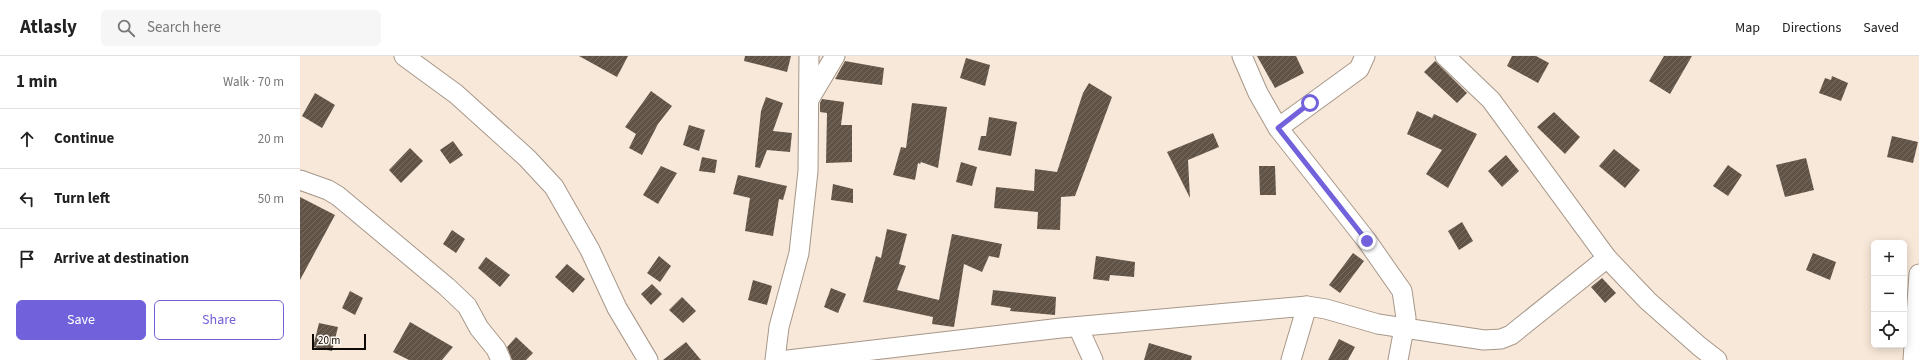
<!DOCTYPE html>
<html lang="en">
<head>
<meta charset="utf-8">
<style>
	body { margin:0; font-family:"Source Sans 3",sans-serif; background:#f6f6f6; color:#222 }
	.controls { position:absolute; right:12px; bottom:12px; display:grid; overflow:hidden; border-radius:6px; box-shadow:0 2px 10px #0003 }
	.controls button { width:36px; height:36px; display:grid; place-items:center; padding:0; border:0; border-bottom:1px solid #e0e0e0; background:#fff; color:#222; font:20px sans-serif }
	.scale { position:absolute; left:12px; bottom:10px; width:54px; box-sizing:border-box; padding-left:4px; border:2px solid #0f0a06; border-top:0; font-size:11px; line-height:14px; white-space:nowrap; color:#0f0a06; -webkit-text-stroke:3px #fef7f1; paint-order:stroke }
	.stop { position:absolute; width:12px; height:12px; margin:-9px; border:3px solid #7161db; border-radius:50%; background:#fff }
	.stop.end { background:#7161db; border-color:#fff; box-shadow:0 1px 4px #0008 }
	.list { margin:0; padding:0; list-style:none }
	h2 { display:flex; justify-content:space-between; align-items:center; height:52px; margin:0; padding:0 16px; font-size:17px }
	h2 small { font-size:13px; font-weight:400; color:#767676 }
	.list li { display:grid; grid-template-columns:26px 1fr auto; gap:12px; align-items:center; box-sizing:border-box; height:60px; padding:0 16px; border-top:1px solid #e0e0e0 }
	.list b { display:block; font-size:15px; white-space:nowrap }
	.list em { font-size:13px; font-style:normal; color:#767676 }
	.actions { display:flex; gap:8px; padding:12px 16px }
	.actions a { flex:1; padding:9px 0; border:1px solid #7161db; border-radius:6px; text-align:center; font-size:14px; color:#7161db }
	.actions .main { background:#7161db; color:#fff }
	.icon { flex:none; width:22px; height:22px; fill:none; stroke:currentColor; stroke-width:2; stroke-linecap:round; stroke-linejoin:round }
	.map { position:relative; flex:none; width:1619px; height:304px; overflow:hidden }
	header { display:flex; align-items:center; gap:24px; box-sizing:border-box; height:56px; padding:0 20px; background:#fff; border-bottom:1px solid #e0e0e0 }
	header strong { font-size:19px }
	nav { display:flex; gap:22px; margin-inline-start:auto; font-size:14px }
	.search { width:280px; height:36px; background:#f6f6f6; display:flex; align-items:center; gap:10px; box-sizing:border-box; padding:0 14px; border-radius:6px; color:#767676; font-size:15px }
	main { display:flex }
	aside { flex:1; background:#fff }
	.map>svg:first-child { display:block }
</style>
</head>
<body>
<header>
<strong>Atlasly</strong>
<div class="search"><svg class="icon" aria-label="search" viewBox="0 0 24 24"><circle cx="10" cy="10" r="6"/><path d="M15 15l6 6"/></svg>Search here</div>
<nav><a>Map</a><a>Directions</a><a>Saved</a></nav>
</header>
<main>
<aside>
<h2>1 min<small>Walk · 70 m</small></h2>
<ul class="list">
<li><svg class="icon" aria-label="ahead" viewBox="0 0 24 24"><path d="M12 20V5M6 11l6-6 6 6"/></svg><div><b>Continue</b></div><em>20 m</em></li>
<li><svg class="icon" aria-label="left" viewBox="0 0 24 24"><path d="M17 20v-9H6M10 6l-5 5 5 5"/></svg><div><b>Turn left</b></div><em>50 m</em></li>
<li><svg class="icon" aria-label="arrive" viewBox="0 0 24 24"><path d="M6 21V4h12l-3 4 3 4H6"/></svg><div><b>Arrive at destination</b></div></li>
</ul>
<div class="actions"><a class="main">Save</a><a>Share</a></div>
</aside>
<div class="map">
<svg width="1619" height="304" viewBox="0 0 1619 304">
	<defs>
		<pattern id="building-hatch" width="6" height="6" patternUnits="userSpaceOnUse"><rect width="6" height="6" fill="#615447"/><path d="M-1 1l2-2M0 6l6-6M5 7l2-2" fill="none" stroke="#766c62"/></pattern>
	</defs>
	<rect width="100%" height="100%" fill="#f8e8d9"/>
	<g fill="url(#building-hatch)">
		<path d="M279 0H328L317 21Z"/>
		<path d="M445 0H491L487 16 444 5Z"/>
		<path d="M957 0H996L1004 17 975 32Z"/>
		<path d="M1212 0H1236L1249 7 1238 27 1207 10Z"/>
		<path d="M1364 0H1392L1370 38 1349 25Z"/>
		<path d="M666 2 690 9 685 30 660 22Z"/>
		<path d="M545 5 584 12 582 29 535 23Z"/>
		<path d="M1135 5 1167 37 1157 47 1124 16Z"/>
		<path d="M1532 20 1548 27 1541 45 1519 37 1525 22 1531 24Z"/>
		<path d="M789 27 812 41 775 140 761 141 760 174 737 173 738 156 694 152 696 131 734 135 735 113 757 116 783 37Z"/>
		<path d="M351 35 372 50 358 68 342 99 329 92 336 78 325 71Z"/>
		<path d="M15 37 35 49 22 72 2 60Z"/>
		<path d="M466 41 483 47 473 75 492 77 490 96 467 94 460 112 455 111 461 55Z"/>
		<path d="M522 43 544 46 541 69H552V106L526 107 527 57 520 56V47Z"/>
		<path d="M612 47 647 51 638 112 621 106 620 108 618 107 615 124 593 119 601 91 606 92Z"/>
		<path d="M1117 55 1132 62 1134 58 1177 78 1148 132 1126 118 1142 94 1107 78Z"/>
		<path d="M1254 56 1280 81 1265 98 1237 71Z"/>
		<path d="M689 61 717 66 711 100 678 94 681 80H686Z"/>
		<path d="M389 69 405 74 399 95 383 89Z"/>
		<path d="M913 77 919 91 888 104 890 142 867 96Z"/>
		<path d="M1592 80 1618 86 1613 107 1587 101Z"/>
		<path d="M153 85 163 99 150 108 140 94Z"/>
		<path d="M110 92 123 105 101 127 89 114Z"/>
		<path d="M1314 93 1340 114 1325 132 1299 110Z"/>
		<path d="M1206 99 1219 115 1202 131 1188 115Z"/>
		<path d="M402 101 417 104 415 117 399 115Z"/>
		<path d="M1506 102 1514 134 1485 141 1476 109Z"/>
		<path d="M661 106 677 111 672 130 656 126Z"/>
		<path d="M1428 109 1442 119 1428 140 1413 130Z"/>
		<path d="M361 110 377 117 358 148 343 139Z"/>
		<path d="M959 110H975L976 139H960Z"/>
		<path d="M438 119 487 130 483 144 479 143 473 180 445 175 450 142 433 138Z"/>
		<path d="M533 128 553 133V147L531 144Z"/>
		<path d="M0 141 35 159 0 224Z"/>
		<path d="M1162 166 1173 185 1159 194 1148 175Z"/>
		<path d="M587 173 607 178 599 208 606 210 597 234 639 244 652 178 702 188 699 202 689 200 682 216 664 208 654 271 632 268 633 261 563 246 576 200 581 202Z"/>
		<path d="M152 174 165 183 156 197 143 188Z"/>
		<path d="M1053 197 1064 205 1040 237 1029 229Z"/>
		<path d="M1513 197 1536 206 1530 224 1506 214Z"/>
		<path d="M359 200 371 210 360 226 347 217Z"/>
		<path d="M796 200 835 206 834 221 810 219 809 225 793 223Z"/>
		<path d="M186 201 210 219 200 231 178 212Z"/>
		<path d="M267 208 285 223 273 237 255 221Z"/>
		<path d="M1302 222 1316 237 1305 247 1291 231Z"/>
		<path d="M453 224 472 230 467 249 448 244Z"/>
		<path d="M352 228 362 238 351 249 341 238Z"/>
		<path d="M531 232 546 238 538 257 524 251Z"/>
		<path d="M693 234 756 241 755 259 710 255 711 252 691 249Z"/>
		<path d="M50 235 63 242 55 259 42 252Z"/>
		<path d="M382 241 396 255 383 267 369 254Z"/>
		<path d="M110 266 153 291 142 304H109L93 296Z"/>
		<path d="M19 267 38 271 32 295 13 291Z"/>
		<path d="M216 281 233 297 226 304H212L207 291Z"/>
		<path d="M1039 283 1055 291 1048 304H1028Z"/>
		<path d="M386 286 401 304H363Z"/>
		<path d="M849 287 892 300 891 304H844Z"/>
	</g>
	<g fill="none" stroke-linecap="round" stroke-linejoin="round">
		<defs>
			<g id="street">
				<path d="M104 0 156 38 227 102 254 131 290 194 317 252 348 304"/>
				<path d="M942 0 958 37 978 72 1067 185 1102 235 1106 262 1098 304"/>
				<path d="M1145 0 1191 44 1307 202 1348 245 1399 290 1417 304"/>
				<path d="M510 42 535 0"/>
				<path d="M978 72 1059 13 1065 0"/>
				<path d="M0 124 28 134 38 140 147 231 167 250 179 272 196 293 201 304"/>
				<path d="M778 271 793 304"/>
				<path d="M475 304 479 271 499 197 508 115 509 0"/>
				<path d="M488 304 761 272 1007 250 1026 253 1078 268 1184 284 1201 283 1211 279 1307 202"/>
				<path d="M991 304 1007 250"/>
				<path d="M1613 304 1619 218"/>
			</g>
		</defs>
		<use href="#street" stroke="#a79789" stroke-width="21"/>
		<use href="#street" stroke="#fff" stroke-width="19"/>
	</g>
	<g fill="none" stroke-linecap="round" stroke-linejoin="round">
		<path stroke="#7161db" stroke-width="5" d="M1010 47 978 72 1067 185"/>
	</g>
</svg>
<div class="controls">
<button>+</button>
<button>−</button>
<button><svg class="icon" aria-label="locate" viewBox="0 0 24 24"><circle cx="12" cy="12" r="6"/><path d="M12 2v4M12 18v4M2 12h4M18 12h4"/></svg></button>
</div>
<div class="scale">20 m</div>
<div class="stop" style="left:1010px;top:47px"></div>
<div class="stop end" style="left:1067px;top:185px"></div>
</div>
</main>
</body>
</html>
